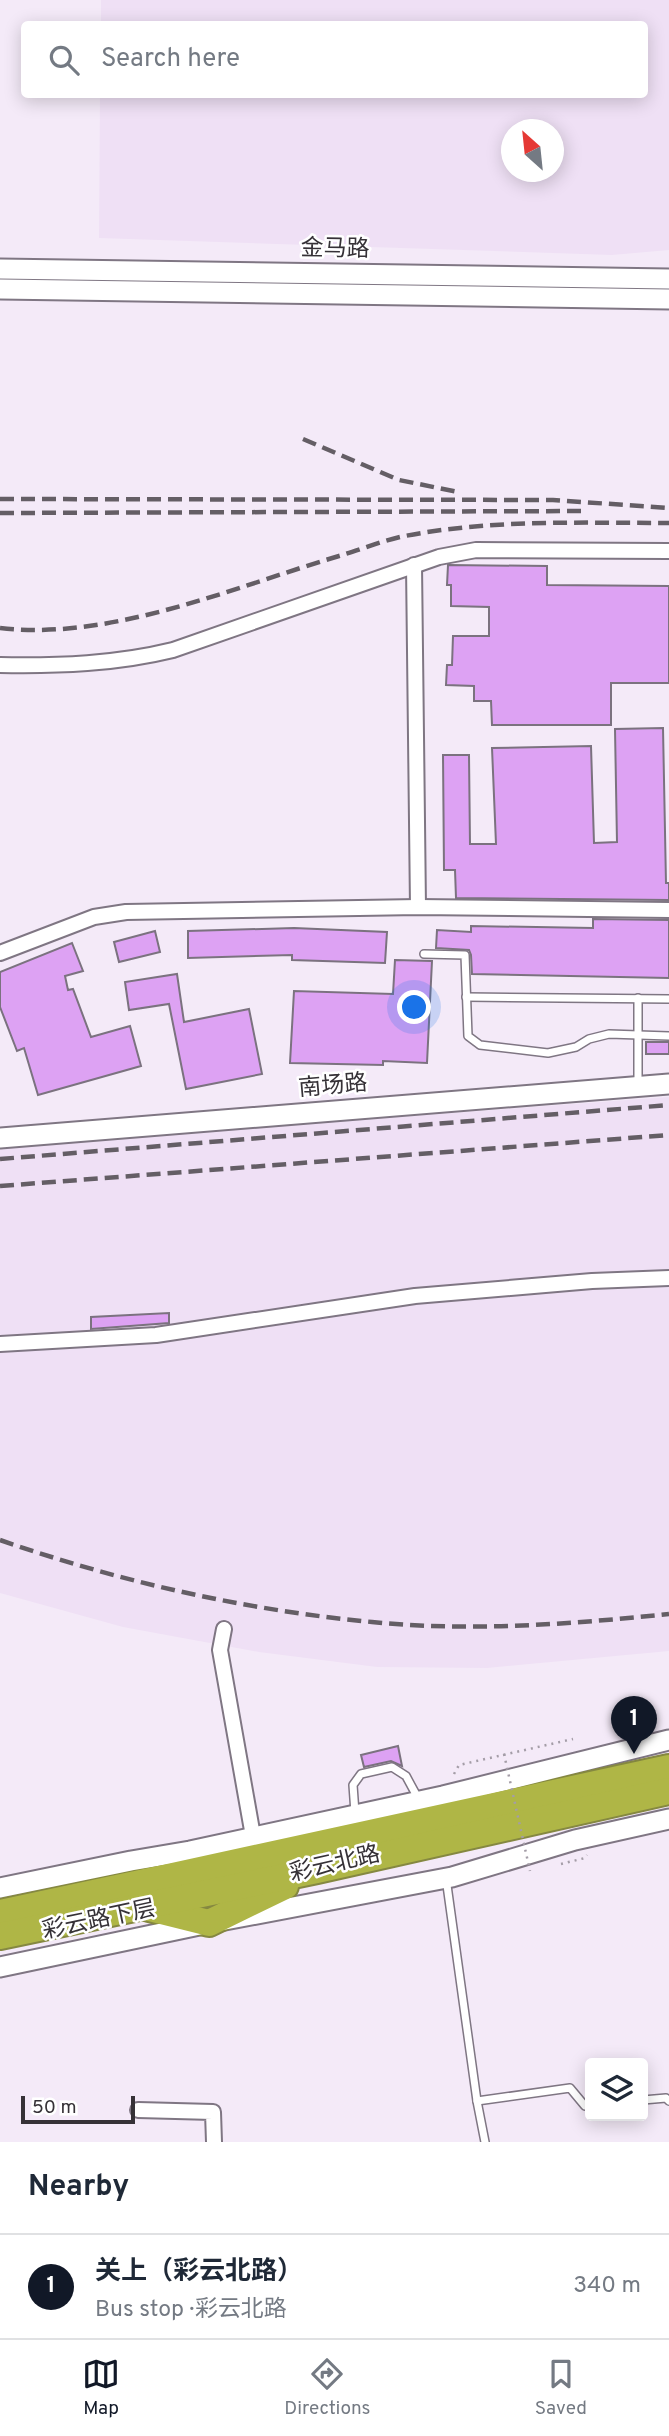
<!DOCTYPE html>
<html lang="en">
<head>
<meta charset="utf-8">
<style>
	body { margin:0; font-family:Overpass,"Noto Sans SC",sans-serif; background:#f2f2f3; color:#1f2937 }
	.controls { position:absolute; right:21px; bottom:21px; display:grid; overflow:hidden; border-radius:7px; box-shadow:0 4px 18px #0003 }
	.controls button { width:63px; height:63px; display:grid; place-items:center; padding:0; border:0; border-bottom:2px solid #e0e1e3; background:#fff; color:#1f2937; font:35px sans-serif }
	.compass { position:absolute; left:501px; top:119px; width:63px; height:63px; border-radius:50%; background:#fff; box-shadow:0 4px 18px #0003; rotate:333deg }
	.scale { position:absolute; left:21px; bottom:18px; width:114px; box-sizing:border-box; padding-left:7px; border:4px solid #363237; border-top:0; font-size:19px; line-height:24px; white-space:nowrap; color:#363237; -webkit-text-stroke:5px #fff; paint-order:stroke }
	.you { position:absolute; left:415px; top:1008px; width:24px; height:24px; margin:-18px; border:5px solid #fff; border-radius:50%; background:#1a73e8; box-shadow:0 0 0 10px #1a73e833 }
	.badge { display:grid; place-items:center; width:46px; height:46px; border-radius:50%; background:#111827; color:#fff; font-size:23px; font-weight:700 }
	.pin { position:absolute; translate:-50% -58px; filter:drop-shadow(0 2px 4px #0008) }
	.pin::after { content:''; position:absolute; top:37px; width:24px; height:21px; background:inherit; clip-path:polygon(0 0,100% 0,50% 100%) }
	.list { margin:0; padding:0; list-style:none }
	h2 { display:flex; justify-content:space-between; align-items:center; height:91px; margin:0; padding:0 28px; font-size:30px }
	h2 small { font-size:23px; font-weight:400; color:#747a83 }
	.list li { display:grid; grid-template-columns:46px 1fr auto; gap:21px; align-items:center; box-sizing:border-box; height:105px; padding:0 28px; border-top:2px solid #e0e1e3 }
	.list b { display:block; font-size:26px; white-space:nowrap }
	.list p { margin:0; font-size:23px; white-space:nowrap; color:#747a83 }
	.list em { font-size:23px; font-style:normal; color:#747a83 }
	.icon { flex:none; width:38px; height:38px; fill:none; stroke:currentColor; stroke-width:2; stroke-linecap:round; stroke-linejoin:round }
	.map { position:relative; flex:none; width:669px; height:2142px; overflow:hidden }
	.search { position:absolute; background:#fff; box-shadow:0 4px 18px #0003; left:21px; right:21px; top:21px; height:77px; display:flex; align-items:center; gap:18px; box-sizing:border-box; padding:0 24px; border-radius:7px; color:#747a83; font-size:26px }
	.sheet { height:196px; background:#fff }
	nav { display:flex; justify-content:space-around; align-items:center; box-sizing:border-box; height:98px; border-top:2px solid #e0e1e3; background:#fff; font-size:19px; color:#747a83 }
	nav a { display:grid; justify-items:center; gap:4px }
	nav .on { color:#111827 }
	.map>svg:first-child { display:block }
</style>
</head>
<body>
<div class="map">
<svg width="669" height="2142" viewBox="0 0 669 2142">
	<rect width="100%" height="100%" fill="#f4eaf8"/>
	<g fill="#efe0f5" fill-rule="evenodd">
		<path d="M101 0H669V250L612 255 99 238 100 95 644 94V24H101ZM512 130H554V172H512Z"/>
		<path d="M669 1097V1651L487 1668 377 1667 259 1652 123 1627 0 1593V1146Z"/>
	</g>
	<g fill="#dda2f3" stroke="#7b727f" stroke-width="2">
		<path d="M448 565 547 566V585L669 586V683H611V725H492L491 701H474V686L446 685 447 665H452L453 636H489V607L451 606V585H447Z"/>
		<path d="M663 728 666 883H669V900L456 898 455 870H444L443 755H469L470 844H496L492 748 591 746 594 843 617 842 615 729Z"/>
		<path d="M593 919 669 920V978L472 974 471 955 469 950 436 948 437 930 471 932V926L593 928Z"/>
		<path d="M294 928 387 932 385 963 292 960V955L188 958V931Z"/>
		<path d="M155 931 160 952 119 962 114 942Z"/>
		<path d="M72 943 83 971 65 976 68 990 73 989 91 1037 130 1026 141 1066 38 1095 24 1048 17 1051 0 1007V972Z"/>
		<path d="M395 960 432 961 427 1063 383 1061V1065L290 1063 294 991 393 994Z"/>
		<path d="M177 974 184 1022 249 1009 262 1074 186 1089 169 1004 129 1010 125 982Z"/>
		<rect x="646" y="1042" width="23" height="12"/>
		<path d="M169 1313V1323L91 1329V1317Z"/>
		<path d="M398 1746 402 1766 391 1761 364 1767 361 1755Z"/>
	</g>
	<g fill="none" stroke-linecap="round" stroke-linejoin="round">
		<defs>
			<g id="lane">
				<path d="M424 954 465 955 468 1036 480 1045 548 1053 576 1047 589 1039 609 1034 669 1036"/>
				<path d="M466 997 669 999"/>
				<path d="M638 1086V998"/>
				<path d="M355 1813 353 1785 361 1774 392 1767 406 1776 419 1800"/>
				<path d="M446 1878 477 2101 485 2142"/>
				<path d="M643 2100 666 2098 669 2101"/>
				<path d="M477 2101 570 2088 585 2106 590 2105"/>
			</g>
			<g id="street">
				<path d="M414 565 418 907"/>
				<path d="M0 665C59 666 116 664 173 650L439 557 476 550 669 551"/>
				<path d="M0 953 94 917 126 912 418 907 669 910"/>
				<path d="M0 1344 156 1335 415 1296 592 1281 669 1278"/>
				<path d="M224 1629 220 1650 253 1836"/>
				<path d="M138 2110 213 2112 214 2142"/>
			</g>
			<g id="secondary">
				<path d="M0 269 669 279"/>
				<path d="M0 289 669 299"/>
				<path d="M0 1138 669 1084"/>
				<path d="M0 1888 131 1861 190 1851 443 1796 669 1740"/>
				<path d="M0 1967 209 1923 452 1877 575 1840 669 1819"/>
			</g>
			<g id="highway">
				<path d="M149 1908 209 1923 285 1886"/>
				<path d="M0 1913C223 1865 446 1818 669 1768"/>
				<path d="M0 1936 317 1870 669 1791"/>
			</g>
		</defs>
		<use href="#lane" stroke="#7f7683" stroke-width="10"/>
		<use href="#street" stroke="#7f7683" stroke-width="18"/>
		<use href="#secondary" stroke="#7f7683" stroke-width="23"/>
		<use href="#highway" stroke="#858841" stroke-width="30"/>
		<g stroke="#a49da7" stroke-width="2.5" stroke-dasharray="2 5" stroke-linecap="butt">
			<path d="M454 1774 459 1765 573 1739"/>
			<path d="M561 1864 585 1858 587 1855"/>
		</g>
		<use href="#lane" stroke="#fff" stroke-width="7"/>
		<use href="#street" stroke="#fff" stroke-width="14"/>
		<use href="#secondary" stroke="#fff" stroke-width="19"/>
		<use href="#highway" stroke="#afb646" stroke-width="26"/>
		<g stroke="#645e65" stroke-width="4.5" stroke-dasharray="14 7" stroke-linecap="butt">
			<path d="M303 439 399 480 458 492"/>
			<path d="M0 499 553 500 669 508"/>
			<path d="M0 513 585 511"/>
			<path d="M0 628C111 641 234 587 339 556 359 550 379 542 400 537 488 519 580 523 669 523"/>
			<path d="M0 1159 669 1105"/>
			<path d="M0 1186 669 1135"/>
			<path d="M0 1540C121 1582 245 1610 372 1622 471 1632 571 1624 669 1614"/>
		</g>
		<path stroke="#a49da7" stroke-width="2.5" stroke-dasharray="2 5" stroke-linecap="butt" d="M504 1754 530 1871"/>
	</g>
	<g text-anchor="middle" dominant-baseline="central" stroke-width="5" stroke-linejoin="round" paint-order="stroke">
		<g font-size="23" fill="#363237" stroke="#fff">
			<text transform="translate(335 250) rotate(1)">金马路</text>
			<text transform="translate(333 1087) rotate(-5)">南场路</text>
			<text transform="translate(335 1865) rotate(-13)">彩云北路</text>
			<text transform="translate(99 1921) rotate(-12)">彩云路下层</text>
		</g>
	</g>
</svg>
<div class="controls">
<button><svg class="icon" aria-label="layers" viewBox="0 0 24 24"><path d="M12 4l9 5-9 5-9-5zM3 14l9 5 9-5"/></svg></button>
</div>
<svg class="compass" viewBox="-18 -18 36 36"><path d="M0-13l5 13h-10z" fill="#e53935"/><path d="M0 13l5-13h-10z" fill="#747a83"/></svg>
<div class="scale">50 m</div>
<div class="you"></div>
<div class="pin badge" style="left:634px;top:1754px">1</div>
<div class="search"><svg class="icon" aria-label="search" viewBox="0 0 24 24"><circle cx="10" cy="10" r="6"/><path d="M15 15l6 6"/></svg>Search here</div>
</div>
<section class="sheet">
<h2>Nearby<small></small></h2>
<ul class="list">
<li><span class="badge">1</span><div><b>关上（彩云北路）</b><p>Bus stop · 彩云北路</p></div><em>340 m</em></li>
</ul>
</section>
<nav>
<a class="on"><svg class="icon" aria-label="map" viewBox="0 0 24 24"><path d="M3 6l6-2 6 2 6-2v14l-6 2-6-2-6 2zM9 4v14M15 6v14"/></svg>Map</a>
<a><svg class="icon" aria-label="directions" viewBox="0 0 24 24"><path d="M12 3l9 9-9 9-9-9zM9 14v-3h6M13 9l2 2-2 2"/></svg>Directions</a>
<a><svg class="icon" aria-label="saved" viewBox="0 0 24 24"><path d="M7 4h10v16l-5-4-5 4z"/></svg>Saved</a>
</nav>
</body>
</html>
